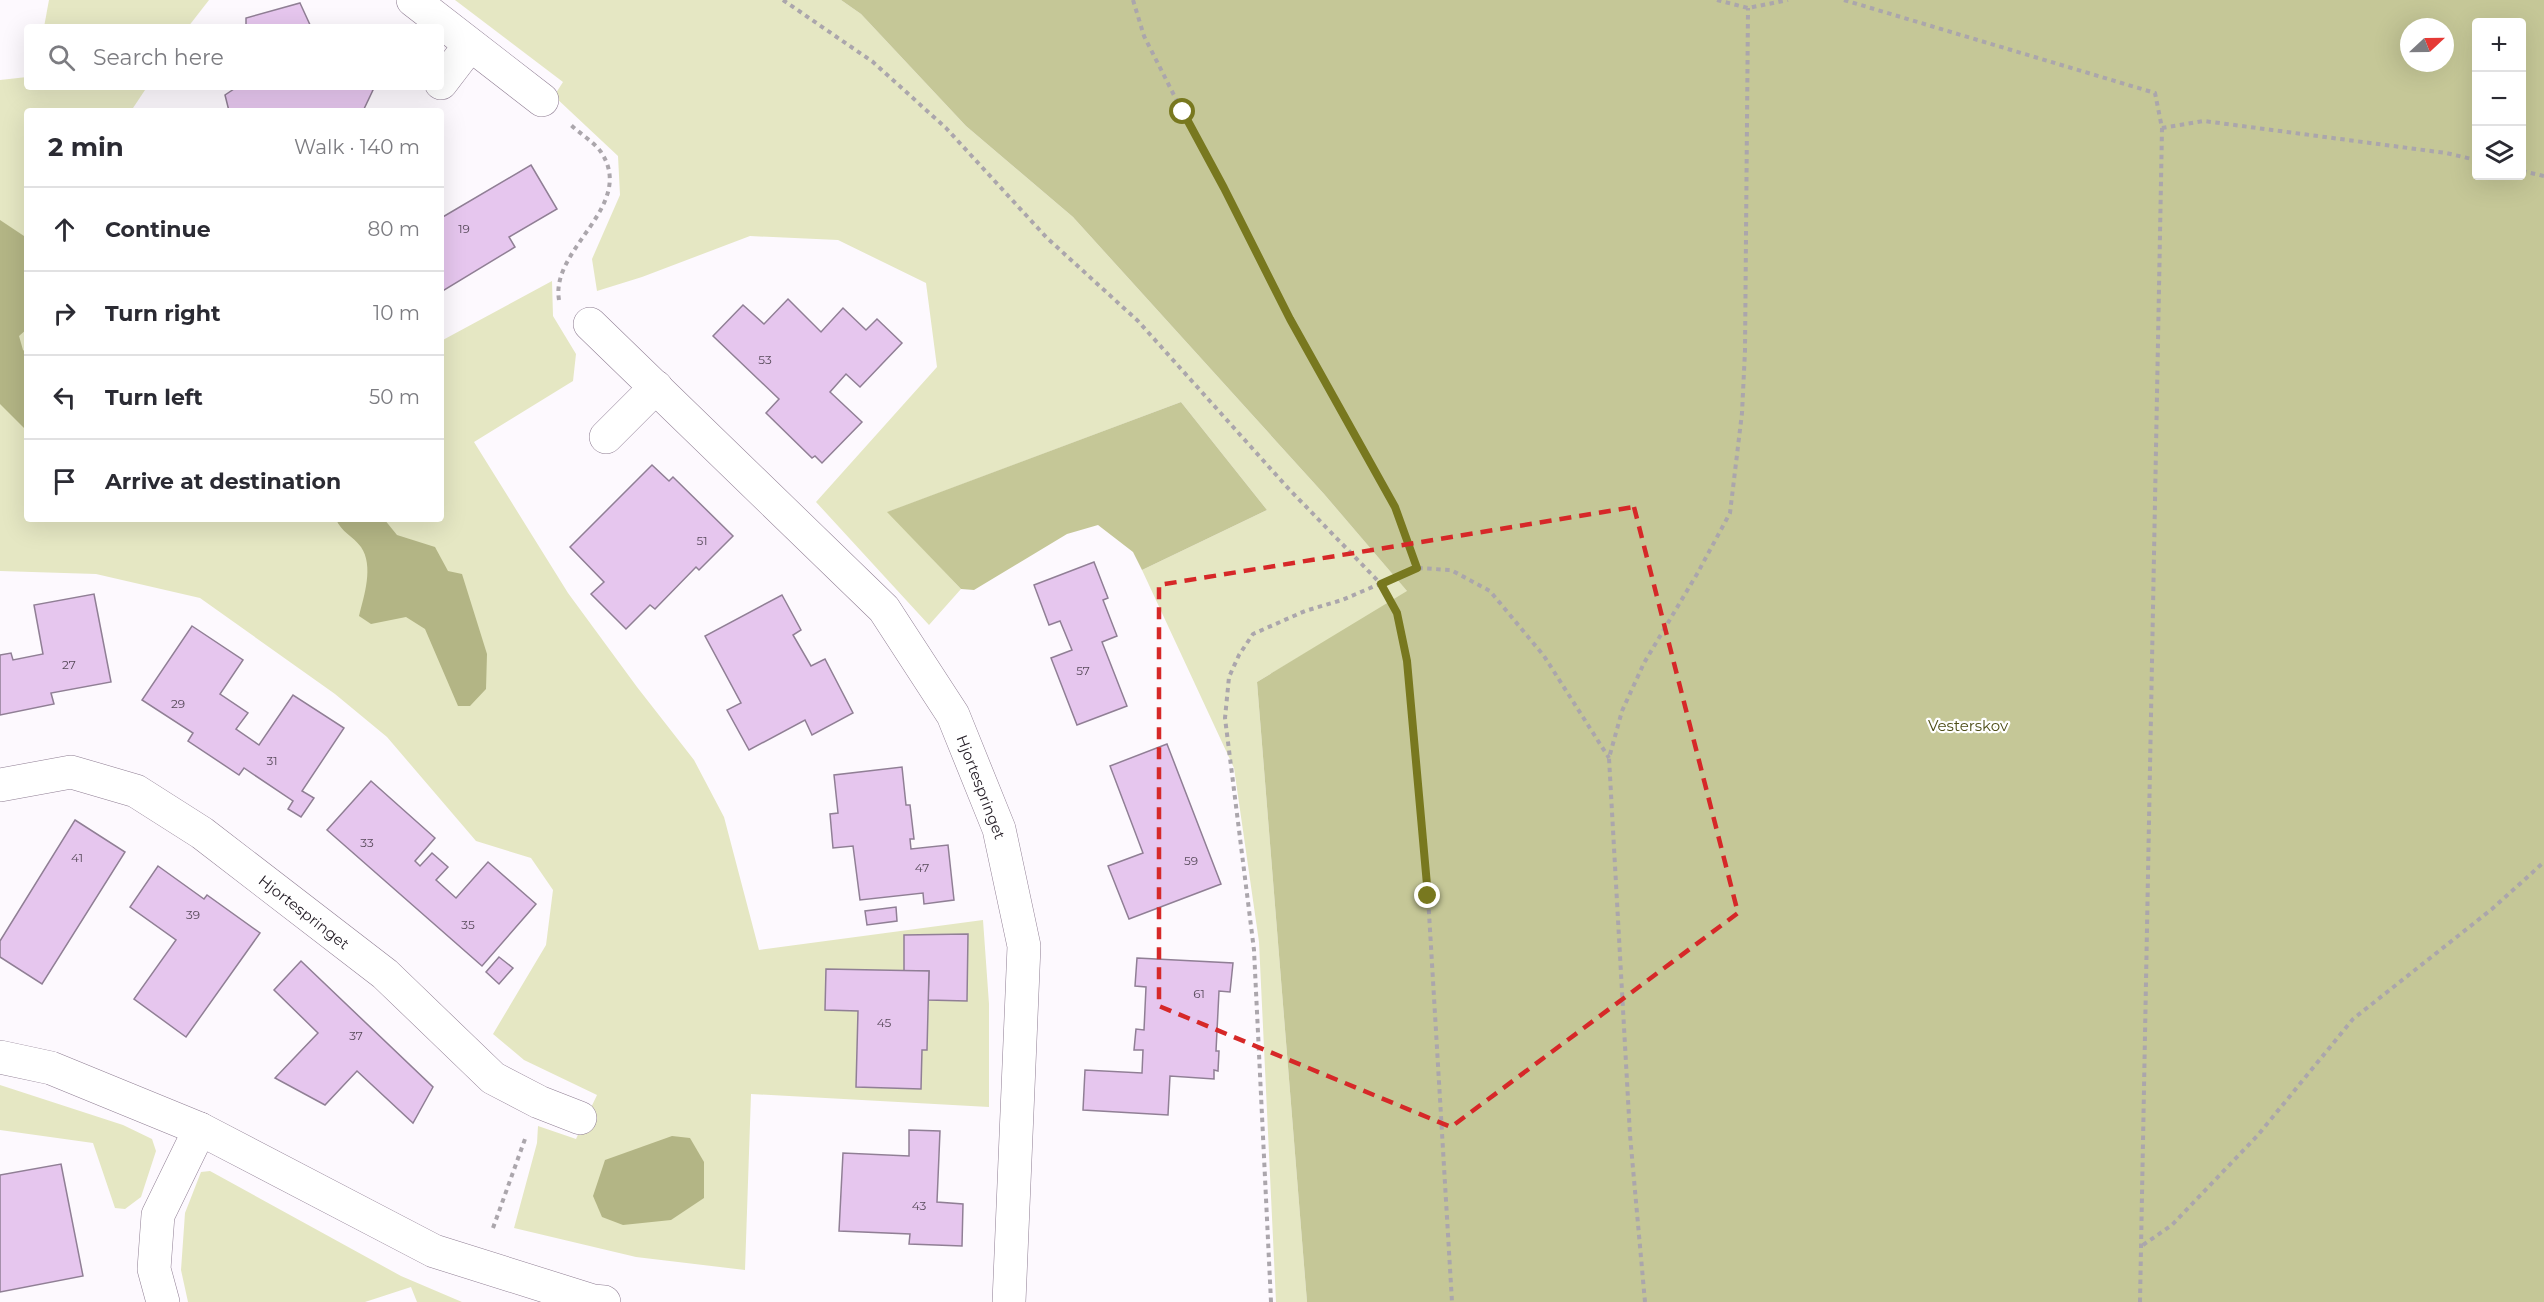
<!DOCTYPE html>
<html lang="en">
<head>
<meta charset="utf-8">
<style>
	body { margin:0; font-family:Montserrat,sans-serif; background:#f7f7f7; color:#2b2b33 }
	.controls { position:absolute; right:18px; top:18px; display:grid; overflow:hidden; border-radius:6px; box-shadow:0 6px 24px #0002 }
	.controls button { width:54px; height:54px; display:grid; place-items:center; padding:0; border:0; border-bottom:2px solid #e1e1e2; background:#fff; color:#2b2b33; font:30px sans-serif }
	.compass { position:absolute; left:2400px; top:18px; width:54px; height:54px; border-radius:50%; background:#fff; box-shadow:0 6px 24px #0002; rotate:68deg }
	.stop { position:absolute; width:18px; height:18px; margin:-14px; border:4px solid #78781f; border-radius:50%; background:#fff }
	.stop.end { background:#78781f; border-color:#fff; box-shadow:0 2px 6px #0008 }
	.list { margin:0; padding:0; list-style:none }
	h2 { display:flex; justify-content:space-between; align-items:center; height:78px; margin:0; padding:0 24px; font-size:26px }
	h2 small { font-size:20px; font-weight:400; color:#7c7c81 }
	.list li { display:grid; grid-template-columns:39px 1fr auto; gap:18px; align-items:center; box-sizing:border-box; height:84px; padding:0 24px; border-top:2px solid #e1e1e2 }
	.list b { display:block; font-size:22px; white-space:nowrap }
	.list em { font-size:20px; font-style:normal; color:#7c7c81 }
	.icon { flex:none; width:33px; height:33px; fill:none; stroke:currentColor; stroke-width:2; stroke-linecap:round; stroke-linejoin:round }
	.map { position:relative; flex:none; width:2544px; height:1302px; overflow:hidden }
	.search { position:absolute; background:#fff; box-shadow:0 6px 24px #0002; left:24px; top:24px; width:420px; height:66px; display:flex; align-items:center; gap:15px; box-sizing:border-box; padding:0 21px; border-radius:6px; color:#7c7c81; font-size:22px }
	.panel { position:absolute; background:#fff; box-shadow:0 6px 24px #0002; left:24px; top:108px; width:420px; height:414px; border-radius:6px }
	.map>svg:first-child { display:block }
</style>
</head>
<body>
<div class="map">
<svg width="2544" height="1302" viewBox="0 0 2544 1302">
	<rect width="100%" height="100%" fill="#fdf9fe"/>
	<g fill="#e5e7c3">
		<path d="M49 0H209L188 27H44Z"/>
		<path d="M455 0H841L861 14 966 126 1073 217 1324 494 1408 592 1257 682 1307 1302H1276L1259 942 1234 768 1142 570 1267 510 1181 402 888 512 961 589 929 625 816 502 937 367 926 283 838 240 750 236 642 277 597 291 592 259 620 195 618 156 554 96 563 82Z"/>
		<path d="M27 77V87H147L131 111H27V519H441V341L552 281 553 316 576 354 573 381 474 442 568 593 637 687 694 760 724 817 759 950 983 920 989 1004V1107L751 1094 745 1270 636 1257 514 1228 537 1143 538 1126 576 1139 597 1095 524 1060 493 1034 546 945 553 890 531 858 476 841 387 737 335 694 200 598 96 574 0 571V80Z"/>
		<path d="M0 1085 123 1125 152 1139 156 1151 141 1197 125 1209 115 1208 93 1143 0 1130Z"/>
		<path d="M210 1171 401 1276 462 1302H417L411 1287 365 1302H188L181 1270 185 1213 201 1172Z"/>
	</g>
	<g fill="#c5c797" fill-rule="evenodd">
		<path d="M841 0H2544V1302H1307L1257 682 1407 591 1324 494 1073 217 966 126 861 14ZM2476 22H2522V176H2476ZM2409 27H2445V63H2409Z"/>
		<path d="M1181 402 1267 510 1142 570 1133 552 1098 525 1067 534 974 590 961 589 887 512Z"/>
	</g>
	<g fill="#b3b585">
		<path d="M0 220 27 238V329L19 336 23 350 27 353V431L0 404Z"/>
		<path d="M336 519H384L397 535 435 547 448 571 462 574 487 654 486 689 470 706H458L425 629 406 617 371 624 359 616C364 596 374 566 361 547 353 536 341 532 336 519Z"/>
		<path d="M672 1136 690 1138 704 1162V1198L671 1220 623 1225 602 1217 593 1196 605 1160Z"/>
	</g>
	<g fill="#e6c6ee" stroke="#907f95" stroke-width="1.5">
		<path d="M300 3 311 27H246V18Z"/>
		<path d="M237 87H368L373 90 363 111H229L225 95Z"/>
		<path d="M531 165 557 209 509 237 515 247 441 292V218Z"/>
		<path d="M788 299 821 332 843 308 866 330 877 319 902 343 860 387 846 374 830 392 862 422 822 463 815 456 812 458 766 413 779 399 713 336 743 305 764 324Z"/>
		<path d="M652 465 669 481 673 477 733 536 699 570 696 567 655 609 650 605 626 629 591 594 604 582 570 547Z"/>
		<path d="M1094 562 1108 598 1103 600 1117 636 1102 642 1127 706 1077 725 1051 658 1072 650 1060 621 1049 625 1034 585Z"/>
		<path d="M94 594 111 682 51 693 54 704 0 715V655L11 653 13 660 43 654 34 605Z"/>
		<path d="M782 595 801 630 793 635 811 666 825 659 853 713 812 735 805 720 749 750 727 710 741 703 705 636Z"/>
		<path d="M192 626 243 660 220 694 248 713 236 729 259 745 293 695 344 728 302 791 314 798 301 817 288 809 293 801 244 768 239 775 188 741 193 733 142 700Z"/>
		<path d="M1167 744 1221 884 1129 919 1108 866 1143 853 1110 766Z"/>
		<path d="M902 767 906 805H910L914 839H910L911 849 948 845 954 900 924 904 923 893 860 900 853 846 833 848 830 814 838 813 834 775Z"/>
		<path d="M371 781 435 838 415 861 420 866 432 853 448 867 436 880 456 898 488 862 536 904 482 966 327 830Z"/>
		<path d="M75 820 125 852 42 984 0 957V941Z"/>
		<path d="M158 866 204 899 207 895 260 933 186 1037 134 999 176 940 130 907Z"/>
		<path d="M896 907 897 921 867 925 865 911Z"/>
		<path d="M968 934 967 1001 928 1000 929 971H904V935Z"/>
		<path d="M499 957 513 968 499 984 486 972Z"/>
		<path d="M1137 958 1233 963 1230 992 1219 991 1216 1051H1219L1218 1071 1214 1070V1079L1170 1076 1168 1115 1083 1110 1085 1070 1142 1073 1143 1050H1134L1136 1029 1144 1030 1146 987 1135 986Z"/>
		<path d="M301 961 433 1087 413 1123 357 1071 325 1105 275 1078 318 1033 274 990Z"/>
		<path d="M826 969 929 971 927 1050H922L921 1089 856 1087 858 1011 825 1010Z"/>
		<path d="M909 1130 940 1131 937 1202 963 1204 962 1246 909 1244 910 1234 839 1231 843 1153 909 1156Z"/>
		<path d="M61 1164 83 1276 0 1292V1175Z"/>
	</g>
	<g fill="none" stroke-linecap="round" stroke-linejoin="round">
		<defs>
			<g id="minor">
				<path d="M413 0 542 100"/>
				<path d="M441 83 470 45"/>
				<path d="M590 324 884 609 953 715 999 829 1024 946 1009 1302"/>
				<path d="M606 437 656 387"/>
				<path d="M0 785 71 772 136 791 202 833 385 974 493 1078 539 1102 580 1118"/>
				<path d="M0 1057 51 1068 200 1129 434 1251 593 1301 604 1302"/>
				<path d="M163 1302 154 1269 158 1215 200 1129"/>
			</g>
		</defs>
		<use href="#minor" stroke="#8f7e93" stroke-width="34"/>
		<g stroke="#aba6ac" stroke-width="4" stroke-dasharray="4.5 4.5" stroke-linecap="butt">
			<path d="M783 0 873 62 946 128 1047 238 1138 321 1287 487 1381 584 1397 613 1407 661 1428 896 1452 1302"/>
			<path d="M1133 0 1144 36 1183 113 1224 187 1290 319 1395 507 1417 568"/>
			<path d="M1717 0 1748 8 1788 0"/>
			<path d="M1844 0 2155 93 2162 128 2140 1302"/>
			<path d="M2162 128 2204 121 2446 153 2476 160"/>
			<path d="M2522 171 2544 176"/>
			<path d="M559 300C550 248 637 206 601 152 594 142 579 133 570 124"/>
			<path d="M493 1228 525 1139"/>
			<path d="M2143 1245 2172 1225 2258 1135 2353 1019 2492 909 2544 862"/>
			<path d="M1271 1302 1254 950 1225 718 1229 677 1239 655 1253 634 1305 611 1342 600 1417 568 1451 570 1490 591 1544 656 1609 758"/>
			<path d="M1645 1302 1630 1135 1609 758 1622 711 1644 663 1697 574 1730 513 1742 413 1745 351 1748 8"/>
		</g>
		<use href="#minor" stroke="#fff" stroke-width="33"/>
	</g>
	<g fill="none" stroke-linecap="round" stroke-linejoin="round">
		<path stroke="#78781f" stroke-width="8" d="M1183 112 1224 188 1290 319 1395 507 1417 568 1381 584 1397 613 1407 661 1428 896"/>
	</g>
	<path fill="none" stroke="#d62828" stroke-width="4.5" stroke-dasharray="12 8" stroke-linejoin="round" d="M1634 507 1738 913 1451 1127 1159 1006V585Z"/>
	<g text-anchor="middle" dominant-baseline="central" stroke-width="4.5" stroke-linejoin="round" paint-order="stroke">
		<g font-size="12" fill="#574a5a">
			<text x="464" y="228">19</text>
			<text x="765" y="359">53</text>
			<text x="702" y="540">51</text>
			<text x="69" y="664">27</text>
			<text x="1083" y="670">57</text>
			<text x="178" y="703">29</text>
			<text x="272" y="760">31</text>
			<text x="367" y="842">33</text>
			<text x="77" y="857">41</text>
			<text x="1191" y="860">59</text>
			<text x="922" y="867">47</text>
			<text x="193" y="914">39</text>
			<text x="468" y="924">35</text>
			<text x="1199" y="993">61</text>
			<text x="884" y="1022">45</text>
			<text x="356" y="1035">37</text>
			<text x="919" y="1205">43</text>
		</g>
		<g font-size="15" fill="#4d4d16" stroke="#fff">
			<text x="1968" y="725">Vesterskov</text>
		</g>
		<g font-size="15" fill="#272029" stroke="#fff">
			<text transform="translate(981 787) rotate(69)">Hjortespringet</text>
			<text transform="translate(304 912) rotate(38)">Hjortespringet</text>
		</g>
	</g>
</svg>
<div class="controls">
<button>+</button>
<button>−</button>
<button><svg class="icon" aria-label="layers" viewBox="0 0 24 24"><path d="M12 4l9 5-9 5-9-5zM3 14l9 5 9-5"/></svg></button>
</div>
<svg class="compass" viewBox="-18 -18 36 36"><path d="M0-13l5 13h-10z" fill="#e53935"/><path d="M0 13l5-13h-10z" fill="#7c7c81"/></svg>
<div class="stop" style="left:1183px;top:112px"></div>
<div class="stop end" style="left:1428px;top:896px"></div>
<div class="search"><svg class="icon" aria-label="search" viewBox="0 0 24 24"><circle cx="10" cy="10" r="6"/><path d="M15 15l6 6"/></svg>Search here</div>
<section class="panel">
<h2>2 min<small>Walk · 140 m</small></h2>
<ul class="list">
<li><svg class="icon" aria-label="ahead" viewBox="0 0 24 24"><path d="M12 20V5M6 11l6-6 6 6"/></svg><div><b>Continue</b></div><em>80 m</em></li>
<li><svg class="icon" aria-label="right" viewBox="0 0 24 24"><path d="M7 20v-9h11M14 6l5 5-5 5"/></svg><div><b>Turn right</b></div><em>10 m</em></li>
<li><svg class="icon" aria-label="left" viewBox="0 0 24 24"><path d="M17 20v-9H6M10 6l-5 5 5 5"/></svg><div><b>Turn left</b></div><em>50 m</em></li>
<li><svg class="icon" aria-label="arrive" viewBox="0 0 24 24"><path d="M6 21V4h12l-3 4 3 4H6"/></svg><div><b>Arrive at destination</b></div></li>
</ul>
</section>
</div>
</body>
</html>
